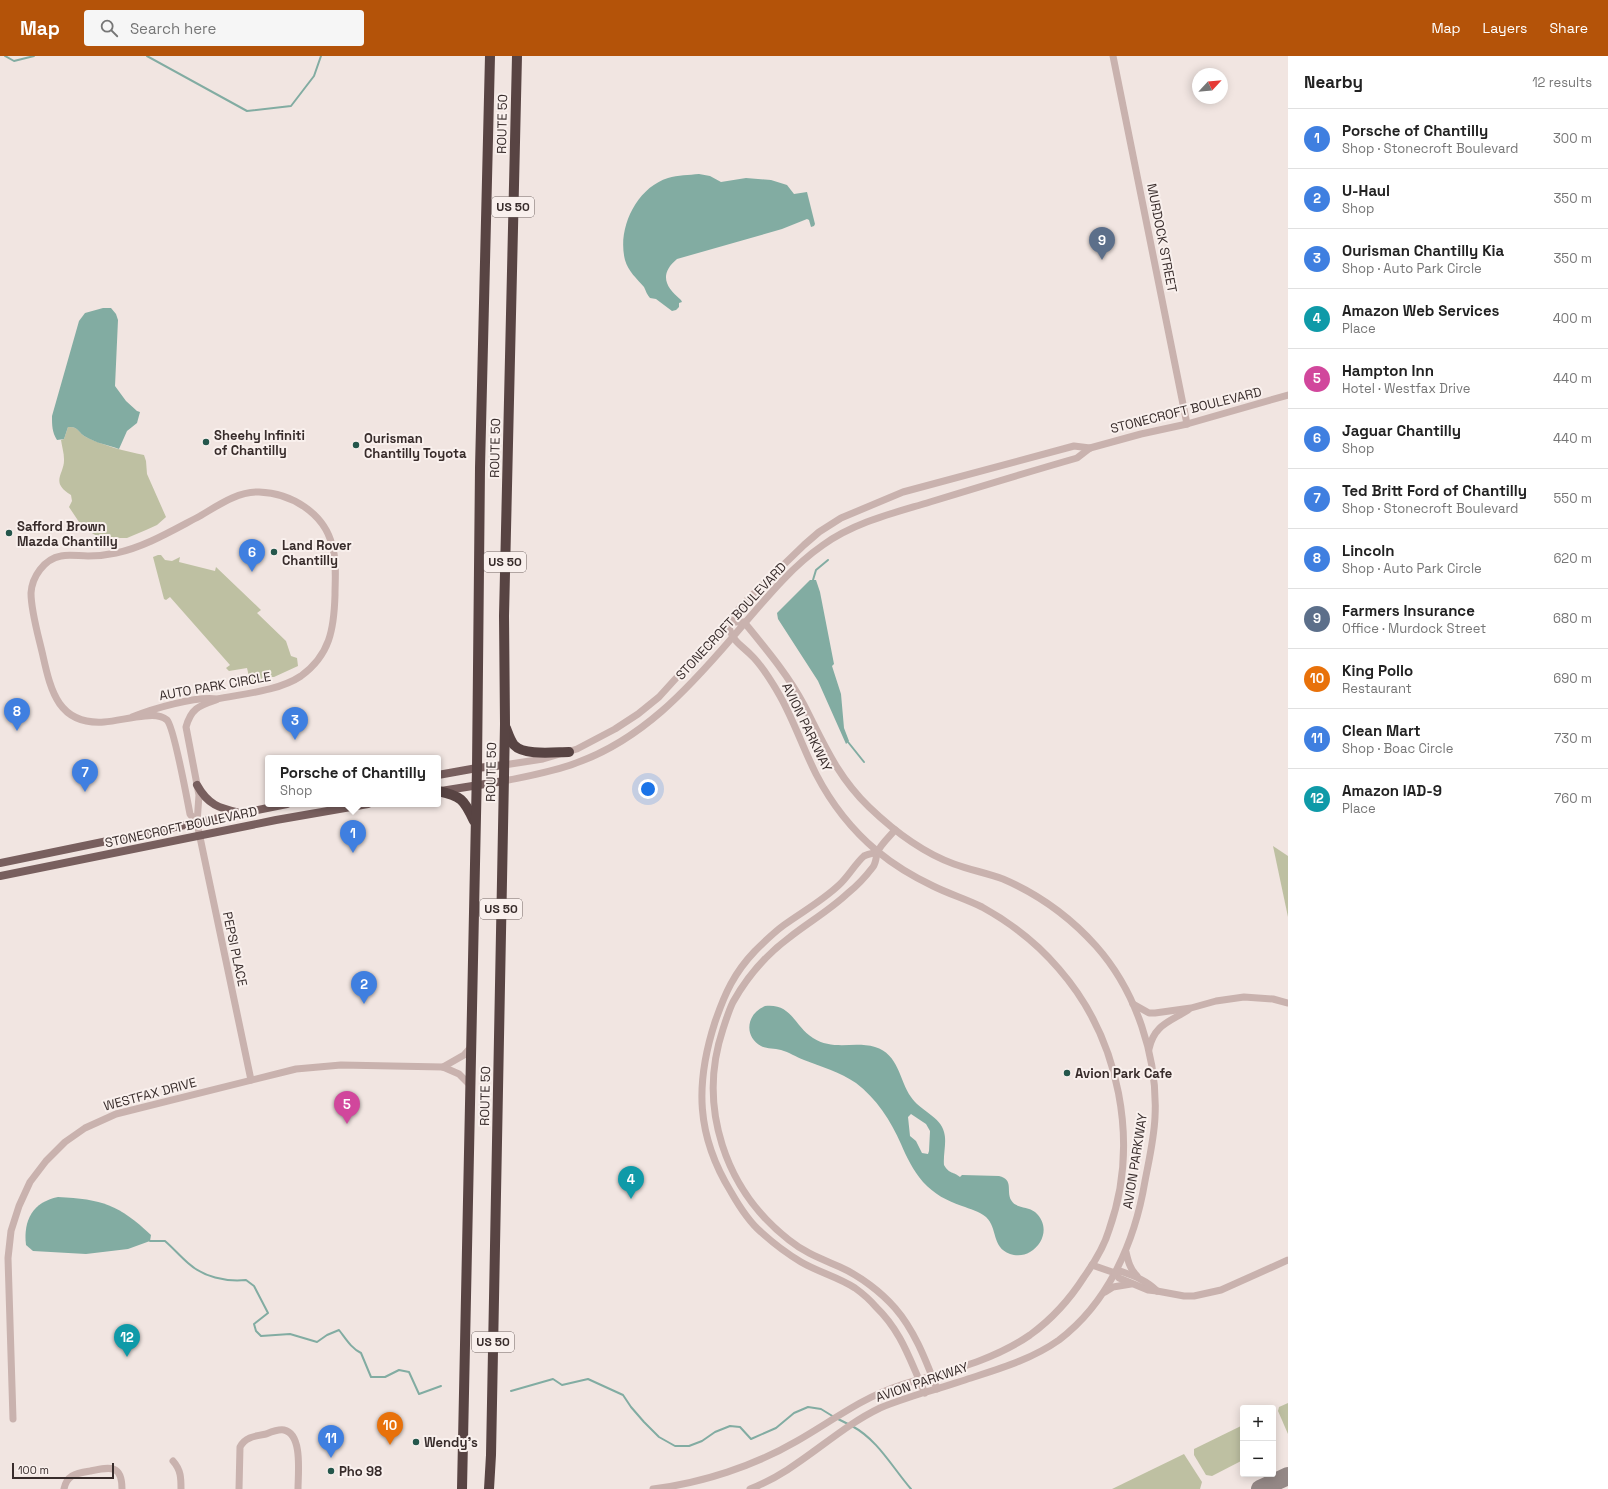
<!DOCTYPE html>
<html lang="en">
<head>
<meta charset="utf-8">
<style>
	body { margin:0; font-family:"Space Grotesk",sans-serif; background:#f6f6f6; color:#222 }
	.controls { position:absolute; right:12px; bottom:12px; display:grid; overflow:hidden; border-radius:4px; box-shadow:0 2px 10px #0003 }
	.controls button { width:36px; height:36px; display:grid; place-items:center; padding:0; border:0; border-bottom:1px solid #e0e0e0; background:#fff; color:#222; font:20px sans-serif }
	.compass { position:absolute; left:1192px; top:12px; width:36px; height:36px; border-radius:50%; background:#fff; box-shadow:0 2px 10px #0003; rotate:64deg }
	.scale { position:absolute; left:12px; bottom:10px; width:102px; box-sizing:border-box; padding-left:4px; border:2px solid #382c2b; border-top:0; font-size:11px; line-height:14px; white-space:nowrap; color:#382c2b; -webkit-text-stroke:3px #f9f0ed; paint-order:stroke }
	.you { position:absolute; left:648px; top:733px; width:14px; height:14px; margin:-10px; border:3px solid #fff; border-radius:50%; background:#1a73e8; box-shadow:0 0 0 6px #1a73e833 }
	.badge { display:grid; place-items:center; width:26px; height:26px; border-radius:50%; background:#b45309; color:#fff; font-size:13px; font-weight:700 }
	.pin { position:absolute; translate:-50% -33px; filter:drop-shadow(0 1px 2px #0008) }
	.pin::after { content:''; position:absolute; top:21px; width:14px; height:12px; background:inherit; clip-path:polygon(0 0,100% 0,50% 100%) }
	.popup { position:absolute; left:265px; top:699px; width:176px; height:52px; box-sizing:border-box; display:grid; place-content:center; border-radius:4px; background:#fff; filter:drop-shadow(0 1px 3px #0005); font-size:13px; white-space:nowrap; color:#767676 }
	.popup b { font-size:15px; color:#222 }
	.popup::after { content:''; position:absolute; left:50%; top:100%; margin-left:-8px; border:8px solid transparent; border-top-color:#fff }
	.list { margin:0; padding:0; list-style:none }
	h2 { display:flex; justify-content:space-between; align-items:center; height:52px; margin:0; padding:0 16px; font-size:17px }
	h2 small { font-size:13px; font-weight:400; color:#767676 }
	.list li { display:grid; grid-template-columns:26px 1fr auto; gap:12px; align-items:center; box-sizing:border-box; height:60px; padding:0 16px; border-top:1px solid #e0e0e0 }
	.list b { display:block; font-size:15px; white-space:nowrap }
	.list p { margin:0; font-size:13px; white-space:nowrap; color:#767676 }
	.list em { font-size:13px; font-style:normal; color:#767676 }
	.icon { flex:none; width:22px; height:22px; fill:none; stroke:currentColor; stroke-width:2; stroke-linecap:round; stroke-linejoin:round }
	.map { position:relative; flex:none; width:1288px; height:1433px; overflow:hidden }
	header { display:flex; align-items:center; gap:24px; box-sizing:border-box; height:56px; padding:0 20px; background:#b45309; color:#fff }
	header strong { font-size:19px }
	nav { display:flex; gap:22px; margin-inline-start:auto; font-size:14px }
	.search { width:280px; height:36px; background:#f6f6f6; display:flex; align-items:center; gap:10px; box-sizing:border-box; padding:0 14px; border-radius:4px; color:#767676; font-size:15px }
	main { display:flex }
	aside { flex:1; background:#fff }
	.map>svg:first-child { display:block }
</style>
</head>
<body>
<header>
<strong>Map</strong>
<div class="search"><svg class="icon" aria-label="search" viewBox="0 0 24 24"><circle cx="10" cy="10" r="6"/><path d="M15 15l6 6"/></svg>Search here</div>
<nav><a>Map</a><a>Layers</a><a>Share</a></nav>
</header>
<main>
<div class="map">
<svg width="1288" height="1433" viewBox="0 0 1288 1433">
	<rect width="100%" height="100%" fill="#f1e5e1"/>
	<g fill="#bec0a2">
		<path d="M68 371C79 370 78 377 86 381 104 390 125 395 144 399L146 405 147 418 166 461 157 469 146 474 127 482H120L97 480 83 472 69 451 72 445 71 439C49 426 65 418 64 403 64 397 62 391 61 384L64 383Z"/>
		<path d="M158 499H161L165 504 172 505 180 501 179 506 215 515 216 511 261 554 257 557 286 585 291 600 297 602 298 610 274 621H264L258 625H250L247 612 229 615 226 612 230 609 170 541 166 544 164 543 153 501Z"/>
		<path d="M1273 790 1288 800V861Z"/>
		<path d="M1288 1347V1378L1278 1355 1279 1351Z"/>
		<path d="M1243 1369V1404L1212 1420 1206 1419 1194 1399V1393Z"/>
		<path d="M1184 1398 1202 1426 1200 1433H1112Z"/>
	</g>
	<g fill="#82aca2" fill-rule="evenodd">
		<path d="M699 118 710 120 721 126 746 122 771 124 787 129 794 138 807 136 815 168 814 170 811 171 809 164 807 163 782 173 677 203C659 218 665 231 681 244L682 246 679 247V251L676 254 672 255 656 243 650 242C647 239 646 235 644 231 637 223 628 215 625 204 617 173 636 132 668 122 678 119 689 119 699 118Z"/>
		<path d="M103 252H111L116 258 118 264 115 330 126 345 137 355 140 356 137 367 127 375 119 393C108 389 96 387 86 381 78 377 79 370 68 371L64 383 57 384C52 376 52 369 52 360L79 265 85 257Z"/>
		<path d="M810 524H816L820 536 834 608 832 610 841 638 844 672 849 685 846 688 818 625 778 563 777 557Z"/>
		<path d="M765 950C792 947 794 970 813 982 833 995 854 985 875 991 899 998 899 1024 911 1041 919 1054 941 1061 944 1076 947 1086 943 1098 944 1109 950 1119 953 1115 960 1121L962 1119 999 1120C1014 1124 1006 1134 1011 1144 1016 1153 1028 1150 1035 1156 1049 1168 1045 1187 1030 1196 1024 1200 1016 1200 1010 1198 991 1191 998 1172 986 1161 979 1155 970 1153 962 1150 947 1145 934 1138 923 1126 913 1114 907 1102 901 1088 891 1065 876 1042 856 1027 840 1016 822 1011 804 1004 796 1001 789 996 781 994 774 992 767 993 761 990 743 980 747 957 765 950ZM911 1058 926 1068 930 1075 929 1095 928 1098 922 1097 916 1085 910 1080 908 1061Z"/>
		<path d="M58 1141C102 1143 119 1149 151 1179L150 1185 128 1193 86 1198 33 1195 26 1189C23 1164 33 1146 58 1141Z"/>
	</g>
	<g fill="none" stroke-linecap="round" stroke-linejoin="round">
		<g stroke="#82aca2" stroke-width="2">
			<path d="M5 0 14 5 34 0"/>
			<path d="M147 0 247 55 291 50 314 20 321 0"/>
			<path d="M813 524 816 514 828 504"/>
			<path d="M848 686 864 706"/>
			<path d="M150 1185H165C173 1192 180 1200 188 1207 203 1221 226 1226 246 1224L254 1230 268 1257 254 1268 256 1275 261 1280 290 1278 317 1286 327 1279 339 1274C346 1283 351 1292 361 1297L371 1321H385L399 1314 409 1316 419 1338 441 1330"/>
			<path d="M511 1335 553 1323 562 1329 588 1323 623 1339 631 1351 644 1366 659 1381 675 1390H689L702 1385 715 1376 730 1370 740 1371 751 1383 776 1372 794 1357 808 1351 821 1353 834 1361"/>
			<path d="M838 1363 848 1368"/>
			<path d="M852 1370C878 1384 892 1411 911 1433"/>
		</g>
		<path stroke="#948886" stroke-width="18" d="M1260 1433 1288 1420"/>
		<g stroke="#c9b2ae" stroke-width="7">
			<path d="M1113 0 1187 368"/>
			<path d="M727 566H744C766 593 788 619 804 649 824 688 837 720 869 751 894 775 921 796 954 808 970 814 987 817 1003 823 1038 838 1070 861 1096 890 1136 935 1158 1001 1155 1061 1154 1083 1149 1104 1145 1125 1135 1185 1109 1246 1059 1284 1032 1303 1002 1312 971 1322 955 1327 939 1333 922 1337 908 1342 894 1346 880 1352 834 1374 798 1415 750 1433"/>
			<path d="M216 644C198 650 191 653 186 671L199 739 197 767 251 1024"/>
			<path d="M132 661C152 653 195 640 217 643 242 638 279 635 301 620 330 599 334 573 335 539 335 523 337 505 332 489 324 457 291 437 259 436 238 435 217 450 200 460 173 474 145 491 116 497 107 499 97 500 88 500 79 500 69 498 61 500 44 503 32 521 31 537 31 556 39 582 43 600 51 636 59 669 104 666 117 665 131 661 145 660 152 659 161 659 167 664 174 671 187 743 190 758L197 767"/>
			<path d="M504 709 543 703 577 693 615 673 638 658 659 641 746 545 804 489 819 476 841 462 903 436 1074 390 1090 392"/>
			<path d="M504 725C528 720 553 716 576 707 641 684 687 634 731 583 760 550 787 514 823 489 855 466 894 457 930 446 979 431 1028 416 1077 402L1090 392 1141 378 1187 368 1288 339"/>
			<path d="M895 774C889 781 880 789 877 797 876 802 876 807 873 811 866 820 857 830 848 837 830 854 809 866 790 881 767 898 747 921 733 946 729 954 726 964 723 973 697 1051 725 1134 789 1184 805 1197 822 1203 840 1211 860 1220 881 1236 895 1252 915 1275 926 1305 937 1333"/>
			<path d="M878 796C874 797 868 798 864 800 855 808 848 821 839 829 822 845 802 856 784 869 773 877 764 886 755 895 734 917 725 937 715 966 695 1028 696 1079 731 1136 739 1150 748 1165 761 1176 773 1187 786 1197 801 1206 818 1216 838 1221 855 1232 862 1237 870 1244 876 1251 902 1276 910 1305 925 1337"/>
			<path d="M1133 948 1149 957H1155L1191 952 1216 945 1244 941 1273 943 1288 947"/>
			<path d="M1149 993C1154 969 1169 966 1188 954"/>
			<path d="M443 1011 464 999 471 991"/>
			<path d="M1126 1196C1128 1205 1130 1213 1137 1220"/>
			<path d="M1092 1209 1115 1217 1119 1222 1148 1234 1157 1235 1184 1240H1194L1221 1234 1288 1204"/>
			<path d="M1115 1217 1120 1215C1134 1220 1146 1224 1157 1235"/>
			<path d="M1105 1236 1113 1231 1131 1228"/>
			<path d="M13 1363 8 1202 11 1175 19 1150 30 1126 46 1105 65 1086 85 1072 116 1058 296 1013 341 1009 443 1011 459 1018 471 1030"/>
			<path d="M173 1405C181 1414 181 1422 181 1433"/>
			<path d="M64 1433C65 1428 67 1423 72 1420 77 1417 84 1416 90 1415 110 1411 122 1408 122 1433"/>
			<path d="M239 1433 240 1391C245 1381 255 1380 266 1378 271 1376 278 1373 284 1374 303 1378 298 1418 298 1433"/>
			<path d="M653 1433C702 1427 754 1410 797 1385 832 1365 863 1341 901 1329 946 1315 991 1306 1030 1279 1052 1263 1070 1243 1084 1221 1094 1207 1104 1191 1109 1174 1140 1087 1120 983 1059 913 1038 888 1011 867 982 851 966 843 949 838 933 830 914 821 894 809 877 795 852 774 831 747 816 718 803 692 794 665 780 640 772 626 764 613 754 602 739 586 734 589 727 566"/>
		</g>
		<g stroke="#785f5e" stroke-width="8">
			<path d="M438 719 477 712 504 709"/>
			<path d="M197 729C208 749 219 752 240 757"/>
			<path d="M441 735 504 725"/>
			<path d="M0 807 287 748"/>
			<path d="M0 820 276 764 368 748"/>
		</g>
		<g stroke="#584443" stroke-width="10">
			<path d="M506 672C508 677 510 684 514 689 524 700 555 696 569 696"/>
			<path d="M438 735C461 740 464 743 474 765"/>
			<path d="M462 1433 477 712 480 412 490 0"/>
			<path d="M489 1433 491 1399 505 668 504 560 517 0"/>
		</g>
	</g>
	<g fill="#24564b" stroke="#f9f0ed" stroke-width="1.5">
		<circle cx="206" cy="386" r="4"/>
		<circle cx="356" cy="389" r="4"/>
		<circle cx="9" cy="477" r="4"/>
		<circle cx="274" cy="496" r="4"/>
		<circle cx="1067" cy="1017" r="4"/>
		<circle cx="416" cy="1386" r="4"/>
		<circle cx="331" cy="1415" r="4"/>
	</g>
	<g text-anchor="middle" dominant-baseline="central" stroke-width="4" stroke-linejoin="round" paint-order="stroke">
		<g fill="#f9f0ed" stroke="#726765" stroke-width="1">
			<rect x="492" y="141" width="42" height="20" rx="3"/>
			<rect x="484" y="496" width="42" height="20" rx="3"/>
			<rect x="480" y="843" width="42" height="20" rx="3"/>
			<rect x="472" y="1276" width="42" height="20" rx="3"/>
		</g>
		<g font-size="12" font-weight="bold" fill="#382c2b">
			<text x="513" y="151">US 50</text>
			<text x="505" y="506">US 50</text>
			<text x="501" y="853">US 50</text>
			<text x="493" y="1286">US 50</text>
		</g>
		<g font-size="13" fill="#382c2b" stroke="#f9f0ed">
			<text transform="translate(502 68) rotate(-89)">ROUTE 50</text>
			<text transform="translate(1162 182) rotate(79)">MURDOCK STREET</text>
			<text transform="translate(1186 354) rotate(-14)">STONECROFT BOULEVARD</text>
			<text transform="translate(495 392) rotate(-89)">ROUTE 50</text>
			<text transform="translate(731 565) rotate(-47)">STONECROFT BOULEVARD</text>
			<text transform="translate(215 630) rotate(-10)">AUTO PARK CIRCLE</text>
			<text transform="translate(807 671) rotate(64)">AVION PARKWAY</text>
			<text transform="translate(491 716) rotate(-89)">ROUTE 50</text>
			<text transform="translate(181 771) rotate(-12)">STONECROFT BOULEVARD</text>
			<text transform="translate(235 893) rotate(78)">PEPSI PLACE</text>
			<text transform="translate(150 1038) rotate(-15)">WESTFAX DRIVE</text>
			<text transform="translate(485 1040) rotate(-89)">ROUTE 50</text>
			<text transform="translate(1135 1105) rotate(-81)">AVION PARKWAY</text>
			<text transform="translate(922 1326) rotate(-19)">AVION PARKWAY</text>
		</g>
		<g font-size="13" font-weight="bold" fill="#382c2b" stroke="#f9f0ed" text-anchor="start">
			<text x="214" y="379">Sheehy Infiniti<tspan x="214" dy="15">of Chantilly</tspan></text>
			<text x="364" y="382">Ourisman<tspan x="364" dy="15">Chantilly Toyota</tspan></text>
			<text x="17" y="470">Safford Brown<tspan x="17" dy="15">Mazda Chantilly</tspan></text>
			<text x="282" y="489">Land Rover<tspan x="282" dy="15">Chantilly</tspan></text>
			<text x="1075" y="1017">Avion Park Cafe</text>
			<text x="424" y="1386">Wendy's</text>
			<text x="339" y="1415">Pho 98</text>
		</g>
	</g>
</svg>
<div class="controls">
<button>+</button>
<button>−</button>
</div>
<svg class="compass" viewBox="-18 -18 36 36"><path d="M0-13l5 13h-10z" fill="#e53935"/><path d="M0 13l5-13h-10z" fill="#767676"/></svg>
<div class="scale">100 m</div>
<div class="you"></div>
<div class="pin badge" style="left:353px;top:797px;background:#3f7fe0">1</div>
<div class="popup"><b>Porsche of Chantilly</b>Shop</div>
<div class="pin badge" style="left:364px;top:948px;background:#3f7fe0">2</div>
<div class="pin badge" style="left:295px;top:684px;background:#3f7fe0">3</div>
<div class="pin badge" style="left:631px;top:1143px;background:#0f9aa8">4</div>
<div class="pin badge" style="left:347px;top:1068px;background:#d1479c">5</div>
<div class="pin badge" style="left:252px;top:516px;background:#3f7fe0">6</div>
<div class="pin badge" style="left:85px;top:736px;background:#3f7fe0">7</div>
<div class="pin badge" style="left:17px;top:675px;background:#3f7fe0">8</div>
<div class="pin badge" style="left:1102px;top:204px;background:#5c6f8a">9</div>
<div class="pin badge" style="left:390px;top:1389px;background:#e8710a">10</div>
<div class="pin badge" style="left:331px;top:1402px;background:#3f7fe0">11</div>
<div class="pin badge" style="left:127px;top:1301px;background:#0f9aa8">12</div>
</div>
<aside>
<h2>Nearby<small>12 results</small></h2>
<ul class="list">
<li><span class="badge" style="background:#3f7fe0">1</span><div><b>Porsche of Chantilly</b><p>Shop · Stonecroft Boulevard</p></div><em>300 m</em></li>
<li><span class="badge" style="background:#3f7fe0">2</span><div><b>U-Haul</b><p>Shop</p></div><em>350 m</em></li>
<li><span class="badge" style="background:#3f7fe0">3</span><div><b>Ourisman Chantilly Kia</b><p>Shop · Auto Park Circle</p></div><em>350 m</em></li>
<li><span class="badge" style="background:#0f9aa8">4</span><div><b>Amazon Web Services</b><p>Place</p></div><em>400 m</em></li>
<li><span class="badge" style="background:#d1479c">5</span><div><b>Hampton Inn</b><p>Hotel · Westfax Drive</p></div><em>440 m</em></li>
<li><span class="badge" style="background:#3f7fe0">6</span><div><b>Jaguar Chantilly</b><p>Shop</p></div><em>440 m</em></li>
<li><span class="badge" style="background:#3f7fe0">7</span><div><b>Ted Britt Ford of Chantilly</b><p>Shop · Stonecroft Boulevard</p></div><em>550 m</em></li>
<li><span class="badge" style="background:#3f7fe0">8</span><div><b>Lincoln</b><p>Shop · Auto Park Circle</p></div><em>620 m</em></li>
<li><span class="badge" style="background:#5c6f8a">9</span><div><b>Farmers Insurance</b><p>Office · Murdock Street</p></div><em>680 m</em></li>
<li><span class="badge" style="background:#e8710a">10</span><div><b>King Pollo</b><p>Restaurant</p></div><em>690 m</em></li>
<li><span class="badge" style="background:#3f7fe0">11</span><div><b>Clean Mart</b><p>Shop · Boac Circle</p></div><em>730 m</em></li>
<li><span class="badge" style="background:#0f9aa8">12</span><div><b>Amazon IAD-9</b><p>Place</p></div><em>760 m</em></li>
</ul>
</aside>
</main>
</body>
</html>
